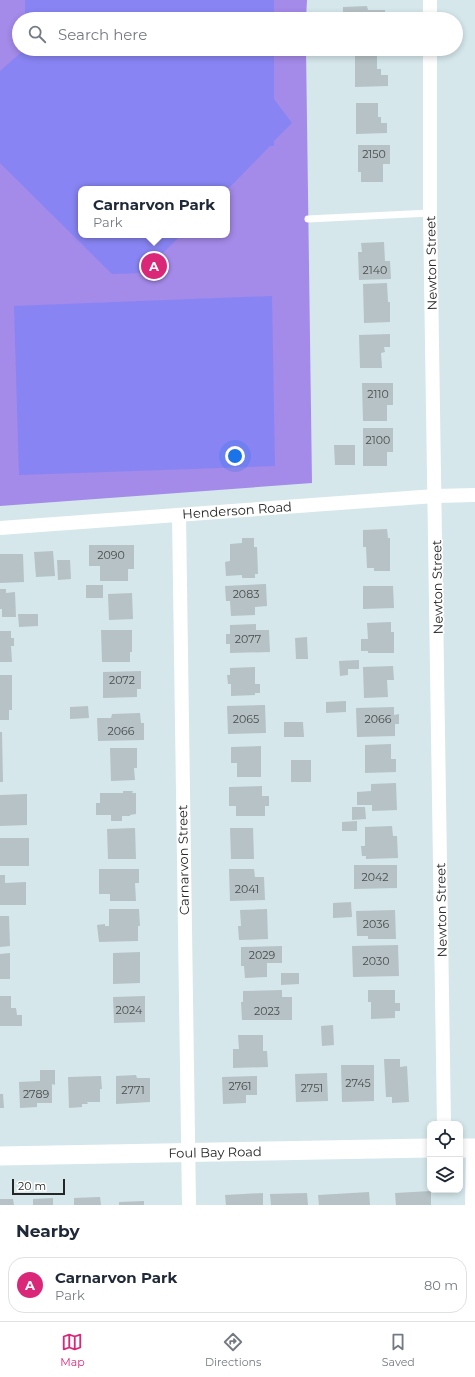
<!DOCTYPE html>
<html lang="en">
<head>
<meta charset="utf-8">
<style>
	body { margin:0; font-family:Montserrat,sans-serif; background:#f6f6f7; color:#1f2937 }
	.controls { position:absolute; right:12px; bottom:12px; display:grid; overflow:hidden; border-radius:8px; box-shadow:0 2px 6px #0003 }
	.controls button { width:36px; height:36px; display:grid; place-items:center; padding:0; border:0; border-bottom:1px solid #e0e1e3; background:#fff; color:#1f2937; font:20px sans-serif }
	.scale { position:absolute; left:12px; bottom:10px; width:53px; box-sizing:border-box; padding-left:4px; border:2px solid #262626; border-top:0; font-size:11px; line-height:14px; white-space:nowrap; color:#262626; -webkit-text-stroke:3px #fff; paint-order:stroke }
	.you { position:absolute; left:235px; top:456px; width:14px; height:14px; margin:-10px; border:3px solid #fff; border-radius:50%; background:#1a73e8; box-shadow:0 0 0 6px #1a73e833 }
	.badge { display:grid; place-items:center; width:26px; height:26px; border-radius:50%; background:#db2777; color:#fff; font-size:13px; font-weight:700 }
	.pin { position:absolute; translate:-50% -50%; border:2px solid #fff; box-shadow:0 1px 4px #0006 }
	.popup { position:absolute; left:78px; top:186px; width:152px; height:52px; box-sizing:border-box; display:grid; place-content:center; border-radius:8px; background:#fff; filter:drop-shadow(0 1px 3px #0005); font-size:13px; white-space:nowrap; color:#747a83 }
	.popup b { font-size:15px; color:#1f2937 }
	.popup::after { content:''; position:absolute; left:50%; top:100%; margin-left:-8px; border:8px solid transparent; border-top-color:#fff }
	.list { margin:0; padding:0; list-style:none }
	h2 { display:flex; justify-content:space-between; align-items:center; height:52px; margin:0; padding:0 16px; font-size:17px }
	h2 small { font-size:13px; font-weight:400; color:#747a83 }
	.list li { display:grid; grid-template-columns:26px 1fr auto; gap:12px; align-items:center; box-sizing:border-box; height:56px; margin:0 8px 8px; padding:0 8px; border:1px solid #e0e1e3; border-radius:16px }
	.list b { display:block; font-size:15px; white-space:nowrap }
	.list p { margin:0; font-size:13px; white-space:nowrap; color:#747a83 }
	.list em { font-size:13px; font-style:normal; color:#747a83 }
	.icon { flex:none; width:22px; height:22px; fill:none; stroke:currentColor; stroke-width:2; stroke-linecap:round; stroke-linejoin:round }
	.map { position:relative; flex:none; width:475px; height:1205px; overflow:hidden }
	.search { position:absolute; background:#fff; box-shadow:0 2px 6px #0003; left:12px; right:12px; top:12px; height:44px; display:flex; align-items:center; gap:10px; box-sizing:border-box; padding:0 14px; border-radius:22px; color:#747a83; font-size:15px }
	.sheet { height:116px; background:#fff }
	nav { display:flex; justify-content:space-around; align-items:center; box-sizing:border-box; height:56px; border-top:1px solid #e0e1e3; background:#fff; font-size:11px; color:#747a83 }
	nav a { display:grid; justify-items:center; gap:2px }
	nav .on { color:#db2777 }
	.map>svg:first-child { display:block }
</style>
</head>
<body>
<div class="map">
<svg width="475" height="1205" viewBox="0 0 475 1205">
	<rect width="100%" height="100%" fill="#d5e7eb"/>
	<path fill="#a48ae9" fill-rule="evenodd" d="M0 0H307L306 19H19V49H306L312 483 0 506ZM81 189H227V235H81Z"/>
	<g fill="#8884f3">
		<rect x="25" y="0" width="249" height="19"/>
		<path d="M25 49H274V99L292 123 274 141V146H270L227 190V189H81V235H181L143 273 112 274 0 163V71Z"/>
		<path d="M272 296 275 466 19 475 14 306Z"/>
	</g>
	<g fill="#b6c2c6">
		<path d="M367 6 368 10H385V19H343V7Z"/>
		<path d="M377 53V69H381V75H388V86L355 87V54Z"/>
		<path d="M356 103H378V117H381V123H387V133L356 134Z"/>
		<path d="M358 145H390V164H383V182H361V172H358Z"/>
		<path d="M384 242 385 261H390L391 279 359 280 358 252H362L361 243Z"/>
		<path d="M387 283 388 302H390V322L364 323 363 284Z"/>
		<path d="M390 334V347H384L385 352 381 353 382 368H360L359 335Z"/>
		<path d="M362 383H393V405H387V421H363Z"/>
		<path d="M363 428H393V452H387V466H363Z"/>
		<path d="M334 445H355V465H335Z"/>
		<path d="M387 529 388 538H390V571H374V568H367L366 547H363V530Z"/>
		<path d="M242 538H254V547H257L258 574H255V578H242V575L226 576 225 562 230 561V544L242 543Z"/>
		<path d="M89 545H134V569H128V581H100V566H89Z"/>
		<path d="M53 551 55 576 36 577 34 552Z"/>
		<path d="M0 554H23L24 582 0 583Z"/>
		<path d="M57 560H70L71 579 58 580Z"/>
		<path d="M266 584 267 606 255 607V615L231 616 230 601H226L225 586Z"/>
		<rect x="86" y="585" width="17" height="13"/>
		<path d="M363 586H393L394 608 363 609Z"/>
		<path d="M0 589H6V593L15 592 16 617H2V609H0Z"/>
		<path d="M132 593 133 619 109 620 108 594Z"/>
		<path d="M18 614H38V626L19 627Z"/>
		<path d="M391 622V632H394V653H368V651H361V639H368L367 623Z"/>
		<path d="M256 624V630H269L270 652 230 653V644H226V634H230V625Z"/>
		<path d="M101 630H132V652H130V662H102Z"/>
		<path d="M0 631H11V638H14V646H11L12 662H0Z"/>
		<path d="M307 637 308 659H296L295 638Z"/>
		<path d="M359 660V669H348V675L340 676 339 661Z"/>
		<path d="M393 666 394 680H387L388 697 364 698 363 667Z"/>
		<path d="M255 667V684H260V693H255V695L231 696V684H228L227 675H230V668Z"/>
		<path d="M141 671V689H137V697L103 698V672Z"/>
		<path d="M0 675H12V710H9V720H0Z"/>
		<path d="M346 701V712L326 713V702Z"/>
		<path d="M265 705 266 733 228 734 227 706Z"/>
		<path d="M88 706 89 718 70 719V707Z"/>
		<path d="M394 707V715L399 714V724H395V736L357 737 356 708Z"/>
		<path d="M140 713 141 723H144V740L98 741 97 718H111L112 714Z"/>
		<path d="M284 722H303L304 737H284Z"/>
		<path d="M0 732H2L3 782H0Z"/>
		<path d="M391 744V759H396V772L365 773V745Z"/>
		<path d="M261 746V777H237V763H231V747Z"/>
		<path d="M110 748H137V768H134L135 780 111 781Z"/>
		<rect x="291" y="760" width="20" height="22"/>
		<path d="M396 783 397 810 372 811V805H357V792L371 791V784Z"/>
		<path d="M262 786V796H269V806H265V816H236V806H229V787Z"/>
		<path d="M123 791H133L132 793H136V814L130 815V816H122V821H111V815H96V803H100V793H123Z"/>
		<path d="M27 794V825L0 826V795Z"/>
		<path d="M352 807H365L366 819 352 820Z"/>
		<path d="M357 821V831H342V822Z"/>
		<path d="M392 826 393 836H397L398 858 366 859V856H362L361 846H365V827Z"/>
		<path d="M135 828 136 859H108L107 829Z"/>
		<path d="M230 828H253L254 859H231Z"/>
		<rect x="0" y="838" width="29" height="28"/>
		<path d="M354 865H397V888L354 889Z"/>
		<path d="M99 869H139V883H135L136 901H110V894H99Z"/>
		<path d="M229 869H254L255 877H264L265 900 230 901Z"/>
		<path d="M0 875H5V883L26 882V905H0Z"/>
		<path d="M351 902 352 917 333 918V903Z"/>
		<path d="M109 909H139L140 926H138V941L99 942 97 925 105 924V926H109Z"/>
		<path d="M267 909 268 939 239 940 238 926H241L240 910Z"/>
		<path d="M395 910 396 939H368V936H357L356 911Z"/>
		<path d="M0 916H9L10 946 0 947Z"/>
		<path d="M398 945 399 976 353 977 352 946Z"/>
		<path d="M282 946V963H267V977L245 978 244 966H241V947Z"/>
		<path d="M140 952V983L113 984V953Z"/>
		<path d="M10 953V979H0V954Z"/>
		<path d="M281 973H299V984L281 985Z"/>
		<path d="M282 990V997H292V1020H242L241 1002H243V991Z"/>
		<path d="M368 990H395V1003H400V1011H395V1018L371 1019V1002H368Z"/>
		<path d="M0 996H11V1008H16L17 1015H22V1026H0Z"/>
		<path d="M145 996V1022L114 1023 113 997Z"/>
		<path d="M333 1025 334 1045 322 1046 321 1026Z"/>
		<path d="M238 1035H263V1051H267L268 1067 233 1068V1049H239Z"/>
		<path d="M384 1059H400V1067L407 1066 409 1102 392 1103V1097H386Z"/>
		<path d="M341 1065H374V1101L342 1102Z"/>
		<path d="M40 1070H55V1085L52 1084V1103H37V1107L20 1108 19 1082 40 1081Z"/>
		<path d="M327 1073 328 1101 296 1102 295 1074Z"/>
		<path d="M136 1075 137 1078H150V1102L116 1104V1076Z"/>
		<path d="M101 1076 102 1089H100V1102H87L88 1104H82V1107L69 1108 68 1077Z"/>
		<path d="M257 1076V1095H246V1103L223 1104 222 1077Z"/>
		<path d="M0 1094H3L4 1108H0Z"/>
		<path d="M431 1191V1205H396L395 1193Z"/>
		<path d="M369 1192 370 1205H319L318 1195Z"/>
		<path d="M263 1193V1205H226L225 1195Z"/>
		<path d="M307 1193 308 1205H271L270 1194Z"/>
		<path d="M100 1197 101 1205H74V1198Z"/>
		<path d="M53 1198V1205H33V1199Z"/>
		<path d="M0 1199H13L14 1205H0Z"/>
		<path d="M144 1201V1205H119V1202Z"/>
	</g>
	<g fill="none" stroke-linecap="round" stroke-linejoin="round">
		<path stroke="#fff" stroke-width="7" d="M308 219 430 213"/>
		<g stroke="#fff" stroke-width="14">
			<path d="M430 0V19"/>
			<path d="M430 49V213L444 1124"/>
			<path d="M179 515 189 1205"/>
			<path d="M0 528 435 496 475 495"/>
			<path d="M472 1205 473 1148"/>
		</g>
		<g stroke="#fff" stroke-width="19">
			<path d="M460 1148H475"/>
			<path d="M0 1156 430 1148"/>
		</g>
	</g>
	<g text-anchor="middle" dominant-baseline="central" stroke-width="3.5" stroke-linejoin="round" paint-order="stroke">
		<g font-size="11" fill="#4a4d4e">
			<text x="374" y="154">2150</text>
			<text x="375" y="270">2140</text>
			<text x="378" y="394">2110</text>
			<text x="378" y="440">2100</text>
			<text x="111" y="555">2090</text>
			<text x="246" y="594">2083</text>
			<text x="248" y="639">2077</text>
			<text x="122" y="680">2072</text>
			<text x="246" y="719">2065</text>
			<text x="378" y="719">2066</text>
			<text x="121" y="731">2066</text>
			<text x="375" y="877">2042</text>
			<text x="247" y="889">2041</text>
			<text x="376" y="924">2036</text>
			<text x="262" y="955">2029</text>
			<text x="376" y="961">2030</text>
			<text x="129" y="1010">2024</text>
			<text x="267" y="1011">2023</text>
			<text x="358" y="1083">2745</text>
			<text x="240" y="1086">2761</text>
			<text x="312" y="1088">2751</text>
			<text x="133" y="1090">2771</text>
			<text x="36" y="1094">2789</text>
		</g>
		<g font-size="13" fill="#262626" stroke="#fff">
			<text transform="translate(431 263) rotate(-91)">Newton Street</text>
			<text transform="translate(237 510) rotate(-4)">Henderson Road</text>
			<text transform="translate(437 587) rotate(-91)">Newton Street</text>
			<text transform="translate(183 860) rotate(-91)">Carnarvon Street</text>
			<text transform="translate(441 910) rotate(-91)">Newton Street</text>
			<text transform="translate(215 1152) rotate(-1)">Foul Bay Road</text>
		</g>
	</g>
</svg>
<div class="controls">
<button><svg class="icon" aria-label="locate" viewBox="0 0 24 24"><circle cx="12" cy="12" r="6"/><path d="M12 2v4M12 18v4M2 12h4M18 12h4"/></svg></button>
<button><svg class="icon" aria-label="layers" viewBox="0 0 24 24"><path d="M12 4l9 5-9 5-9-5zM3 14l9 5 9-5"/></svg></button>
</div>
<div class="scale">20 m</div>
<div class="you"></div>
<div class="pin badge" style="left:154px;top:266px">A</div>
<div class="popup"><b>Carnarvon Park</b>Park</div>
<div class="search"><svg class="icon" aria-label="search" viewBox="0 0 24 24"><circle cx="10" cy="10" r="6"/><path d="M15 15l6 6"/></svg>Search here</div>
</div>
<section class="sheet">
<h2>Nearby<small></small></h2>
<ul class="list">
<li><span class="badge">A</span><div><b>Carnarvon Park</b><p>Park</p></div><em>80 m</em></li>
</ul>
</section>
<nav>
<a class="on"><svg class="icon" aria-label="map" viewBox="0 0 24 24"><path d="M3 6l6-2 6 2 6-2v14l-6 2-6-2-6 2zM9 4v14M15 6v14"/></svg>Map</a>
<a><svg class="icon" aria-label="directions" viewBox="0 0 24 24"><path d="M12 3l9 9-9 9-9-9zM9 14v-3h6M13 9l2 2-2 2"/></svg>Directions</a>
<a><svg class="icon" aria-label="saved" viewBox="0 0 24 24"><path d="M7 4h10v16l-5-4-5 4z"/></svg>Saved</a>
</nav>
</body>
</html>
